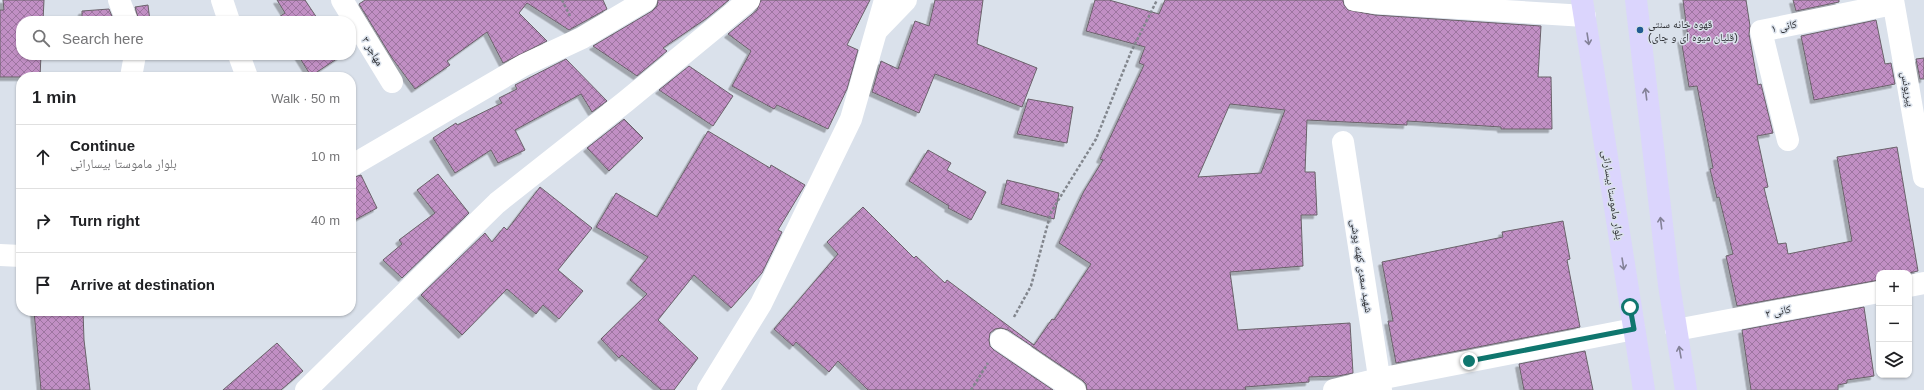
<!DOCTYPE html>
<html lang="en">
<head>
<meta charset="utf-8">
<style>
	body { margin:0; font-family:Helvetica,"Noto Naskh Arabic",sans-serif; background:#f6f6f6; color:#202124 }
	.controls { position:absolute; right:12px; bottom:12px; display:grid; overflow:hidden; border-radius:8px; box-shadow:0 1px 3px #0004 }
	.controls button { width:36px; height:36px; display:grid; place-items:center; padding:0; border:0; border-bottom:1px solid #e0e0e0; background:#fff; color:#202124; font:20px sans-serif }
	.stop { position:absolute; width:12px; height:12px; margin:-9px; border:3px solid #0f766e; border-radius:50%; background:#fff }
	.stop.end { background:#0f766e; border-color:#fff; box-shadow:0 1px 4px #0008 }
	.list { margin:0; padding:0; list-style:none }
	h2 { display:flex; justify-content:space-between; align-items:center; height:52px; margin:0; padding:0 16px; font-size:17px }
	h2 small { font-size:13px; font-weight:400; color:#757577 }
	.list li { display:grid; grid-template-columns:26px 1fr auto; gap:12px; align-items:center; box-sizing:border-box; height:64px; padding:0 16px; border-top:1px solid #e0e0e0 }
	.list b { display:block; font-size:15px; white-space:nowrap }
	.list p { margin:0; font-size:13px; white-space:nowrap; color:#757577 }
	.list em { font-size:13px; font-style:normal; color:#757577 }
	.icon { flex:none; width:22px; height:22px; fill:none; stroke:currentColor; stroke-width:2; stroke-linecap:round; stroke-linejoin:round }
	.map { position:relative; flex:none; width:1924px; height:390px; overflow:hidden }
	.search { position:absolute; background:#fff; box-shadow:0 1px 3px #0004; left:16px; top:16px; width:340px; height:44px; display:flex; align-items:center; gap:10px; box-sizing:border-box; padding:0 14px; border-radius:16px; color:#757577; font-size:15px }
	.panel { position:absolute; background:#fff; box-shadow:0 1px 3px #0004; left:16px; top:72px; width:340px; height:244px; border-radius:16px }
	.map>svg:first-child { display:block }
</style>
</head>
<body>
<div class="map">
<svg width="1924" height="390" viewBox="0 0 1924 390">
	<defs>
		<pattern id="building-cross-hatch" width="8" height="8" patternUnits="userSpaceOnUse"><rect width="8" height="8" fill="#c18fc4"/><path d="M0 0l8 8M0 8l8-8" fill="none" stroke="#9d75a0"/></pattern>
		<filter id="shadow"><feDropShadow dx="-3.5" dy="3.5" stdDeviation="0" flood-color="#0004"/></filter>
	</defs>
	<rect width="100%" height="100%" fill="#dae1eb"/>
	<g fill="url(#building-cross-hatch)" stroke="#6a626a" fill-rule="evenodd" filter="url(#shadow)">
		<path d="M3 0H44L43 21H21V55H41L40 77H0V10H4Z"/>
		<path d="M277 0H305L319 21H277L276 19 285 13Z"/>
		<path d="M365 0H603L607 9 569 30 527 3 519 13 547 41 503 63 487 32 447 61 450 65 415 89 392 58 359 4Z"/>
		<path d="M658 0H729L707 18 663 48 667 51 637 76 593 46 652 11 657 6Z"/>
		<path d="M761 0H870L847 45 858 50 847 89 828 129 777 105 774 109 732 86 751 51 728 34 757 10Z"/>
		<path d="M935 0H983L977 44 1037 68 1022 107 935 74 919 113 872 92 881 61 898 69 915 21 929 26Z"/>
		<path d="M1095 0H1109L1159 14 1165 0H1343L1344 5 1348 10 1375 15 1541 26 1538 77H1551L1552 129H1501V127L1407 121V125L1307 120 1305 172H1315L1317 215H1301L1303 266 1230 272 1238 330 1350 323 1353 373 1338 376 1309 377V382L1245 387 1246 390H1087L1086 384 1082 380 1008 330 1001 328 995 329 990 333 989 340 990 346 994 350 1053 390H868L838 361 829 372 796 342 793 346 774 329 838 254 827 242 863 207 914 258 916 256 945 283 947 280 1034 345 1052 319 1054 320 1091 264 1059 243 1084 191 1103 160 1100 159 1144 65 1139 63 1145 47 1086 31ZM1230 104 1285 110 1261 173 1198 177Z"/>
		<path d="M1683 0H1746L1750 26 1749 34 1758 85 1761 84 1773 133 1757 136 1768 187 1764 188 1778 244 1786 243 1788 254 1852 241 1837 157 1897 147 1918 271 1909 273H1879V280L1737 306 1726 256 1733 254 1719 197 1717 198 1710 169 1713 168 1697 86 1689 87 1681 39 1688 38Z"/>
		<path d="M1793 0H1839V2L1796 11Z"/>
		<path d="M148 5 150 21H139L135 7Z"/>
		<path d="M109 9 114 21H82V11Z"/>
		<path d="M1876 20 1885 64 1891 63 1895 84 1814 100 1801 36Z"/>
		<path d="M298 55H341V56L311 76Z"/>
		<path d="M1924 58V79H1920L1916 59Z"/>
		<path d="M566 59 607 101 592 112 581 94 515 130 525 150 498 163 491 150 455 173 433 138 456 123 457 125 502 103 499 98 517 89 515 85Z"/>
		<path d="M689 66 733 96 713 126 659 90Z"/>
		<path d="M1028 99 1073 107 1067 143 1017 134Z"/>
		<path d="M624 119 643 138 609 171 587 148Z"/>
		<path d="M708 131 770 168 771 165 805 185 778 230 782 232 762 273 731 308 694 275 658 320 698 358 674 390H661L622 355 619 358 601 339 647 294 630 280 648 257 596 227 616 193 657 217Z"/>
		<path d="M928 150 951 163 947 170 986 192 971 220 948 208 949 206 909 181Z"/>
		<path d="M438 174 469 213 402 278 383 260 402 244 399 240 435 213 417 190Z"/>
		<path d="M361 175 377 208 351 222V178Z"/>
		<path d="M1007 180 1059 193 1054 219 1001 204Z"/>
		<path d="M540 187 592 228 558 270 583 291 559 319 543 305 536 314 507 289 462 335 421 295 485 233 492 242 504 227 507 230Z"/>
		<path d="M1563 221 1570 259 1567 260 1580 327 1396 363 1388 321H1393L1382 262 1503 237 1502 232Z"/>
		<path d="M1864 307 1874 376 1847 380V383L1838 385V390H1751L1742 330Z"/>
		<path d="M34 311H83L84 340 90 390H41Z"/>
		<path d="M277 343 303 371 281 390H223Z"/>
		<path d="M1585 351 1593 390H1524L1519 364Z"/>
	</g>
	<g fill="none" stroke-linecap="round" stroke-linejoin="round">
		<g stroke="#82868d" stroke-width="2.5" stroke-dasharray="3 2" stroke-linecap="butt">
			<path d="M562 0 570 16"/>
			<path d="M1014 317 1031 286 1051 212 1096 139 1131 52 1157 0"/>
			<path d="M971 390 988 363"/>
		</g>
		<g stroke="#fff" stroke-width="22">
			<path d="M119 0 127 21"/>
			<path d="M222 0 229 21"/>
			<path d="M342 0 392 82"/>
			<path d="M1355 0 1377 3 1585 16"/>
			<path d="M1893 0 1924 177"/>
			<path d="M878 29 906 0"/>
			<path d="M239 55 247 77"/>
			<path d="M131 77 135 55"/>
			<path d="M1788 140 1761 31 1893 4"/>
			<path d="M1343 142 1381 390"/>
			<path d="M351 166 524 65 582 38 646 0"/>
			<path d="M0 255 21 256"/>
			<path d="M1909 286 1924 283"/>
			<path d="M1676 330 1879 292"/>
			<path d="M1001 340 1075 390"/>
			<path d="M306 390 497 203 625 102 749 0"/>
			<path d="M708 390 761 304 851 119 885 0"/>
			<path d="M1334 390 1379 379 1634 329"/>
		</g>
		<g stroke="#dbd5fd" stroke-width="22">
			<path d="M1582 0 1644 390"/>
			<path d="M1636 0 1669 285 1686 390"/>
		</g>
	</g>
	<defs><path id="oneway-shaft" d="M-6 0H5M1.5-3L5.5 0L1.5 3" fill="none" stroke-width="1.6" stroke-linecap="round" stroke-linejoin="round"/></defs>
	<g stroke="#848298">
		<use href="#oneway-shaft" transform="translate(1588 39) rotate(81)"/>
		<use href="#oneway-shaft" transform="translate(1646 94) rotate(-97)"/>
		<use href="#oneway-shaft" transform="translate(1661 223) rotate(-97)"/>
		<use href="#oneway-shaft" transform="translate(1623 264) rotate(81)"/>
		<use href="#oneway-shaft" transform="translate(1680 352) rotate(-100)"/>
	</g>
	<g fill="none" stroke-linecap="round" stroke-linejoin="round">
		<path stroke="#0f766e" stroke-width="5" d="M1469 361 1634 329 1630 307"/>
	</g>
	<circle fill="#205b92" stroke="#dae1eb" stroke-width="1.5" cx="1640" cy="30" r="4"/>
	<g text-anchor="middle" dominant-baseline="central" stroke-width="3" stroke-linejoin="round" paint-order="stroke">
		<g font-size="11" fill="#2d2f33" stroke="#dae1eb" text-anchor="start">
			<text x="1648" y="24">قهوه خانه سنتی<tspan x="1648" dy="13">(قلیان میوه ای و چای)</tspan></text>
		</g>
		<g font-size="11" fill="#2d2f33" stroke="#dae1eb">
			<text transform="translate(1784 26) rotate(-11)">کانی ۱</text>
			<text transform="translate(373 51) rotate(59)">مهاجر ۳</text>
			<text transform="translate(1908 89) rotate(80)">پیریونس</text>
			<text transform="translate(1613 195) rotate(81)">بلوار ماموستا بیسارانی</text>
			<text transform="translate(1362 266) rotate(81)">شهید سعدی کهنه پوشی</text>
			<text transform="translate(1778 311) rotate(-11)">کانی ۲</text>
		</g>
	</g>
</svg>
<div class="controls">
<button>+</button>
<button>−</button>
<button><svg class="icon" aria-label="layers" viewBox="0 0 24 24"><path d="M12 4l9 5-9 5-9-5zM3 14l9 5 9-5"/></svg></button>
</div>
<div class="stop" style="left:1630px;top:307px"></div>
<div class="stop end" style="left:1469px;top:361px"></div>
<div class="search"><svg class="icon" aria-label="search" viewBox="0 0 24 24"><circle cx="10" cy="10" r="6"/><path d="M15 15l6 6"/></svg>Search here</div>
<section class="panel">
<h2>1 min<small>Walk · 50 m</small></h2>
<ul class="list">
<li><svg class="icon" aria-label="ahead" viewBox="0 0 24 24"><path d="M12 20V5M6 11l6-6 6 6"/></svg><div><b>Continue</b><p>بلوار ماموستا بیسارانی</p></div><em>10 m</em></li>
<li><svg class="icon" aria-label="right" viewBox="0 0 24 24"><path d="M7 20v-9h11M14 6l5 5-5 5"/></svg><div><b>Turn right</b></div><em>40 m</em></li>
<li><svg class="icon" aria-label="arrive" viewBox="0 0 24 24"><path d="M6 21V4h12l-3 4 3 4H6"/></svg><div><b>Arrive at destination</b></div></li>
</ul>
</section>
</div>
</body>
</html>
